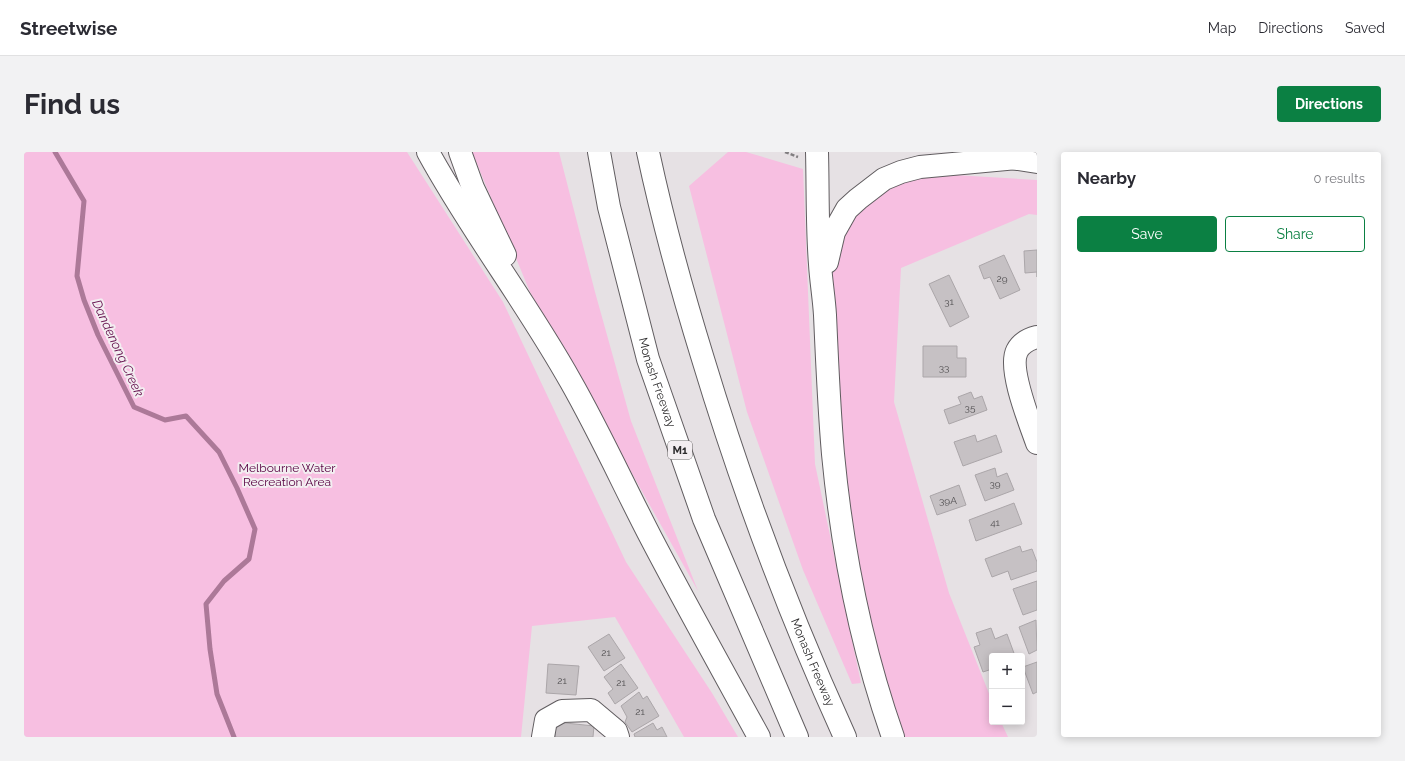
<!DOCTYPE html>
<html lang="en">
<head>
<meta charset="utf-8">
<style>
	body { margin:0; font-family:Raleway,sans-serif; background:#f2f2f3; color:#2b2b33 }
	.controls { position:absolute; right:12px; bottom:12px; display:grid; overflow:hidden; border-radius:4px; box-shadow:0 2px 10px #0003 }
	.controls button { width:36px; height:36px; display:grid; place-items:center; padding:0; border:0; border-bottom:1px solid #e1e1e2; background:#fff; color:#2b2b33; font:20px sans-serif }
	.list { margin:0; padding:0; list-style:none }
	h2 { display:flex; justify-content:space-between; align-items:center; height:52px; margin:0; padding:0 16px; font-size:17px }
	h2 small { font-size:13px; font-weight:400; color:#7c7c81 }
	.actions { display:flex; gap:8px; padding:12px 16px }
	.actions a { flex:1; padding:9px 0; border:1px solid #0b8043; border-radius:4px; text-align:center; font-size:14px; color:#0b8043 }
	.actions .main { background:#0b8043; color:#fff }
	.map { position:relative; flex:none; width:1013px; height:585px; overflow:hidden; border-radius:4px }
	header { display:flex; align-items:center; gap:24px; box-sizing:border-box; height:56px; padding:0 20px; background:#fff; border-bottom:1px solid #e1e1e2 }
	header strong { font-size:19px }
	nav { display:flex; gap:22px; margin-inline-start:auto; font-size:14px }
	.intro { display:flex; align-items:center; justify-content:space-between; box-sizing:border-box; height:96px; padding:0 24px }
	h1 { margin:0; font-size:28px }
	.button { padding:10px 18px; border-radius:4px; background:#0b8043; color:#fff; font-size:14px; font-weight:700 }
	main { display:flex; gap:24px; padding:0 24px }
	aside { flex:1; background:#fff; border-radius:4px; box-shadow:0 2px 10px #0003 }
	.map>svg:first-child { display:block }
</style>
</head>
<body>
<header>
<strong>Streetwise</strong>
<nav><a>Map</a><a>Directions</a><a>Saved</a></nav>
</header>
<div class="intro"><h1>Find us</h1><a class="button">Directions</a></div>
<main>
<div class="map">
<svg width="1013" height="585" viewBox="0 0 1013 585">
	<rect width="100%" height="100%" fill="#e6e1e4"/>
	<g fill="#f7bfe1">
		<path d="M0 0H383L479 150 602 410 688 541 714 585H660L591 465 508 474 497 585H0Z"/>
		<path d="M448 0H535L571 140 607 269 674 439 506 140Z"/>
		<path d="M704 0H722L779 17 791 312 837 531 828 532 779 418 723 260 665 34Z"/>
		<path d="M913 22 1013 28V63L1005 62 877 116 870 250 925 441 968 549V570H977L984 585H879L839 447 818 317 808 126 814 92 830 65 861 39 882 29Z"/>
	</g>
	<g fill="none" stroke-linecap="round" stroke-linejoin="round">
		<path stroke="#ac7998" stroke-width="5" d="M31 0 60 49 53 124 60 148 74 183 110 255 141 268 162 264 195 300 213 336 231 377 225 407 200 429 182 452 186 497 193 542 210 585"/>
	</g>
	<g fill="#c6c1c4" stroke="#aba6a9">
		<path d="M1013 98V125V120L1001 121 1000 99Z"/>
		<path d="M980 103 996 138 976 147 966 125 960 127 955 114Z"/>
		<path d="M925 123 945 165 926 175 905 132Z"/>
		<path d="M899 194H933V206H942V225H899Z"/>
		<path d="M947 240 950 247 958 244 963 258 925 272 920 258 937 252 934 245Z"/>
		<path d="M951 283 953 290 972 283 978 300 939 314 930 290Z"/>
		<path d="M971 316 973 325 983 321 990 338 961 349 951 323Z"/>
		<path d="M935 333 942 353 913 363 906 344Z"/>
		<path d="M990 351 998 372 952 389 945 368Z"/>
		<path d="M996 394 998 400 1008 397 1013 410V419L987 428 984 419 968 425 961 407Z"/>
		<path d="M1013 429V458L999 463 989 437Z"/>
		<path d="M1012 468 1013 498 1005 502 995 475Z"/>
		<path d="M967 476 971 487 983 482 991 504H968V517L959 520 950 495 956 493 952 481Z"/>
		<path d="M585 482 601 506 580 519 564 495Z"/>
		<path d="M1013 510V540L1009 542 999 515Z"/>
		<path d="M524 512 555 514 552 543 522 541Z"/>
		<path d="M597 512 614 536 591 552 584 541 589 537 580 525Z"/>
		<path d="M615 540 619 547 623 544 635 564 608 580 601 570 603 565 597 554Z"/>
		<path d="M532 570 570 574 569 585H531Z"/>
		<path d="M629 571 633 578 638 575 643 585H611L610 582Z"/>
	</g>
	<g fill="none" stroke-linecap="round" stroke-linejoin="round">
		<defs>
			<g id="minor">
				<path d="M1013 185C1005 187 997 191 993 199 984 217 1006 271 1013 291"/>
				<path d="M519 585 522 568 538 559 567 558 592 579 594 585"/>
			</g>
			<path id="major" d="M975 4 1013 10"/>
			<g id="highway">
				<path d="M404 0C447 79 503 151 547 230 576 281 600 334 627 386 662 453 699 519 735 585"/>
				<path d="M436 0 449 36 481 103"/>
				<path id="s1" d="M575 0 585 55 624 207 680 367 773 585"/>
				<path id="s2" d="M624 0C639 70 658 139 679 207 718 336 765 462 821 585"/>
				<path d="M793 0C794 37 793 75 796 112 797 129 800 146 801 163 803 209 805 256 809 302 818 397 837 494 869 585"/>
				<path d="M803 110 810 80 823 57 834 47 860 27 877 20 896 15 994 6"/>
			</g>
		</defs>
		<use href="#minor" stroke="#615d60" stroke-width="24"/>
		<use href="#major" stroke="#615d60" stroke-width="24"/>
		<use href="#highway" stroke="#615d60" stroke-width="24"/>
		<path stroke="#817e80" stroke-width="2.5" stroke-dasharray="4 2" stroke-linecap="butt" d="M761 0 774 5"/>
		<use href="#minor" stroke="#fff" stroke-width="22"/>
		<use href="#major" stroke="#fff" stroke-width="22"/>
		<use href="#highway" stroke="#fff" stroke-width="22"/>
	</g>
	<g text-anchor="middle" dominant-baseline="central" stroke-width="4" stroke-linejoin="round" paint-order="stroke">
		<g font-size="10" fill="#525052">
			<text x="978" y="126">29</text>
			<text x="925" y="149">31</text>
			<text x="920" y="215">33</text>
			<text x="946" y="255">35</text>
			<text x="971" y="331">39</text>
			<text x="924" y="348">39A</text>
			<text x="971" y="370">41</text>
			<text x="582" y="500">21</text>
			<text x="538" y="528">21</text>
			<text x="597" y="530">21</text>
			<text x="616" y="559">21</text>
		</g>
		<rect fill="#f3eef1" stroke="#686667" stroke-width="1" x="644" y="289" width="24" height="18" rx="3"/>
		<g font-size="11" font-weight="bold" fill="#2c2b2c">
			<text x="656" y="298">M1</text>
		</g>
		<g font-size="12" fill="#2c2b2c" stroke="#f3eef1">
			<text stroke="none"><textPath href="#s1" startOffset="238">Monash Freeway</textPath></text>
			<text stroke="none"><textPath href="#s2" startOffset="537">Monash Freeway</textPath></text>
		</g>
		<g font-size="12" fill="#560041" stroke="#f3eef1">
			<text x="263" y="316">Melbourne Water<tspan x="263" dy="14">Recreation Area</tspan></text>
		</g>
		<g font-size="13" font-style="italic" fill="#66124f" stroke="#f3eef1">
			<text transform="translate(94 196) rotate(65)">Dandenong Creek</text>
		</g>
	</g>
</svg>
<div class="controls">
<button>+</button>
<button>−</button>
</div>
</div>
<aside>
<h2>Nearby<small>0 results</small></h2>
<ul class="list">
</ul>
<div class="actions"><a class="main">Save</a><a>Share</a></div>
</aside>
</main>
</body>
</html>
